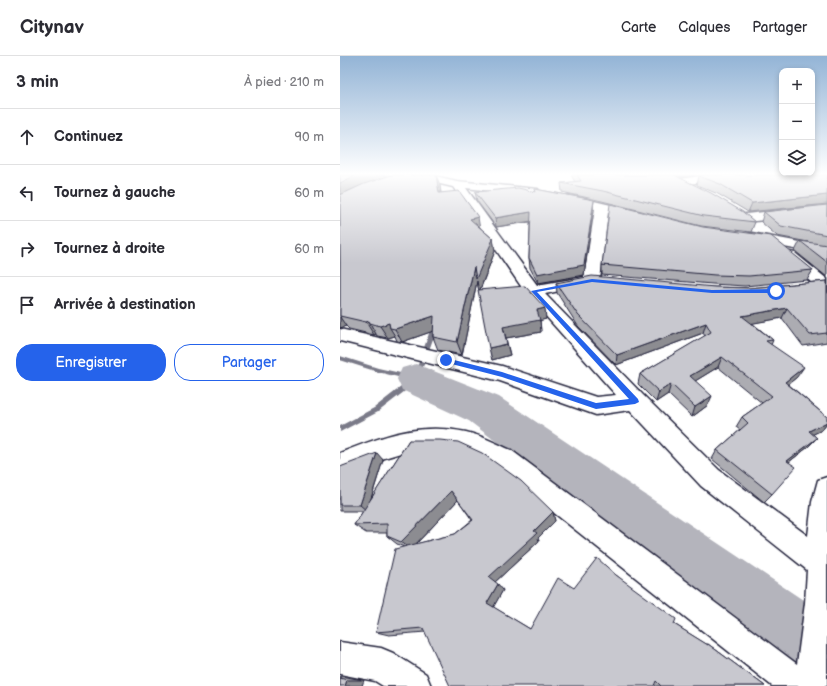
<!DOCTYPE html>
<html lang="fr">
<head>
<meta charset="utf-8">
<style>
	body { margin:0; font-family:"Balsamiq Sans",sans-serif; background:#f7f7f7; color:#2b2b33 }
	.controls { position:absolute; right:12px; top:12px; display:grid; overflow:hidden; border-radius:8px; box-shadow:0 2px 6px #0003 }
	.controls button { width:36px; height:36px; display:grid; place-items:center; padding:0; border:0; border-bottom:1px solid #e1e1e2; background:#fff; color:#2b2b33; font:20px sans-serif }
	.stop { position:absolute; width:12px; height:12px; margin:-9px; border:3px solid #2563eb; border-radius:50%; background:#fff }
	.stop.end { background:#2563eb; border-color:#fff; box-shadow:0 1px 4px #0008 }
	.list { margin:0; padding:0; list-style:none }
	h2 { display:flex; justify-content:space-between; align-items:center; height:52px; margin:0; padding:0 16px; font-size:17px }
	h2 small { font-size:13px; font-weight:400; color:#7c7c81 }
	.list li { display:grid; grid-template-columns:26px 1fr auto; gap:12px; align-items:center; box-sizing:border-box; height:56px; padding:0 16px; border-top:1px solid #e1e1e2 }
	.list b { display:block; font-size:15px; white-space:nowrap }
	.list em { font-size:13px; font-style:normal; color:#7c7c81 }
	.actions { display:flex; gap:8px; padding:12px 16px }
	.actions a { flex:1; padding:9px 0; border:1px solid #2563eb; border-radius:16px; text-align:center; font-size:14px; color:#2563eb }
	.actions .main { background:#2563eb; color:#fff }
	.icon { flex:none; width:22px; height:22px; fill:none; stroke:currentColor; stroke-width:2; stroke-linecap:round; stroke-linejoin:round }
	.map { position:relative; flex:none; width:487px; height:630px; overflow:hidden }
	header { display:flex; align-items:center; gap:24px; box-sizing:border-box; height:56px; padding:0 20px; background:#fff; border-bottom:1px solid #e1e1e2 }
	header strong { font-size:19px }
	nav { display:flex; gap:22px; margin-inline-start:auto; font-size:14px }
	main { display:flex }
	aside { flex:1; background:#fff }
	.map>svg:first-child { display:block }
</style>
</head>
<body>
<header>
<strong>Citynav</strong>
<nav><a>Carte</a><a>Calques</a><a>Partager</a></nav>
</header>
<main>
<aside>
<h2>3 min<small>À pied · 210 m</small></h2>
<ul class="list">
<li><svg class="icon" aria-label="ahead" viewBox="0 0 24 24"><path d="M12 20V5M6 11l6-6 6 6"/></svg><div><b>Continuez</b></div><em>90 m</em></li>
<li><svg class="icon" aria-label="left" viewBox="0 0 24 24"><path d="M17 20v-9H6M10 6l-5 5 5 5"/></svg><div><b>Tournez à gauche</b></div><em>60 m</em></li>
<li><svg class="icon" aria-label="right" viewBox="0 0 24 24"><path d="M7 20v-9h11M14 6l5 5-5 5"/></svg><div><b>Tournez à droite</b></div><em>60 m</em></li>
<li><svg class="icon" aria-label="arrive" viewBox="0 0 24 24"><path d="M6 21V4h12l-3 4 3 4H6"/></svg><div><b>Arrivée à destination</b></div></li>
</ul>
<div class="actions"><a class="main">Enregistrer</a><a>Partager</a></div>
</aside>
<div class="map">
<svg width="487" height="630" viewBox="0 0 487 630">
	<rect width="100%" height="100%" fill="#fff"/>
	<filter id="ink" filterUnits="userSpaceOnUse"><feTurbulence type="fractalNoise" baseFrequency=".025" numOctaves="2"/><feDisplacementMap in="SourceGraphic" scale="8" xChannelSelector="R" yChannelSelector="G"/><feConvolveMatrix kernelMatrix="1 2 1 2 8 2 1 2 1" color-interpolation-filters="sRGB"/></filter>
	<g filter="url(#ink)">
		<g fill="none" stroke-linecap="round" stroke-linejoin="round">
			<path fill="#7a7a88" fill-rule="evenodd" d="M95 267 98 269 78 325 38 356 0 376V370L34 352 70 324 38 316 0 304V300L38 312 74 320 92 269Z"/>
			<path fill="#b4b4bc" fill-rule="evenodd" d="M76 308 159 341 487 560V627L465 618 129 365 62 334 57 323 62 312Z"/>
			<defs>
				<g id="minor">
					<path d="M69 119H91L117 125 198 133 200 136 194 140 126 132 197 229 244 221 255 153 224 146 222 143 224 140 228 139 301 156 303 159 301 162 296 163 268 156 260 224 258 227 205 238 303 339 379 414 468 480 472 446 478 424 487 421V630H432L155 410C145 405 134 399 124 396 76 385 43 403 0 419V397C42 380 79 366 126 376 141 379 157 388 171 394L457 608 465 547 467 514 361 430 290 354 256 359 160 325 0 285V273L162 310 256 341 276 339 187 239 113 131 71 121Z"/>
					<path d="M367 119H400L394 122 340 129 334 126 340 123Z"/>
					<path d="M487 149V157L406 166 401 165 399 162 401 159 406 158Z"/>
					<path d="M412 177 487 191V199L407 184 405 181 407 178Z"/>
					<path d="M450 196 455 197 487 223V236L481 235 445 203 443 200 445 197Z"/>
					<path d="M0 586 41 592 53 597 86 618 91 630H43L35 625 0 618Z"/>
				</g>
			</defs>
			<use href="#minor" stroke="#22223b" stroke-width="3"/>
			<use href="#minor" fill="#fff" fill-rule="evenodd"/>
		</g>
		<g fill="#acacb2" stroke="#22223b" fill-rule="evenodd">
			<path d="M0 119 100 129 101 137 153 183 155 195 140 234 206 263 200 264 201 276 166 282 170 299 152 304 139 234 137 225 122 299 98 294 93 281V275L62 286 57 285 55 280 48 282 37 280 36 278 34 279 9 273 6 270 0 272Z"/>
			<path d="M231 119H334L415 166 411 176 361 170 262 145 222 136 221 127 235 126Z"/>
			<path d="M335 119H356L340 121Z"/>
			<path d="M487 119V148L408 156 378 138 357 129 359 120Z"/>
			<path d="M195 133 254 144 253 153 244 219 198 227 190 212 189 202 190 166 156 171 137 145 135 136H196Z"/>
			<path d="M487 149V221L455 195 460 185 468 186 437 180 421 166 424 156Z"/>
			<path d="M262 209 473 214 467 224 405 230 372 228 262 219Z"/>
			<path d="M487 225V286L463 290 442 262 412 267 433 284 431 289 457 321 448 328 487 361V368L482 374 473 378 477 382 468 391 449 406 432 438 424 446 372 403 377 394 400 374 396 371 402 361 422 347 378 311 355 325 368 349 352 361 328 338 316 346 298 328 300 318 365 280 363 277 276 309 238 270 217 237 216 227 409 232Z"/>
			<path d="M69 384 213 456 215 465 198 482 199 485 155 526 163 534 153 551 190 573 234 532 276 519 334 568 366 588H368L425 630H316L314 628 85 576 49 579 36 576 64 491 57 488 47 480V477H26L14 469 23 455H0V411L43 404 31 443ZM118 444 132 464 115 478 76 488Z"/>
			<path d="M0 620 24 624 0 630Z"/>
		</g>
		<g fill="#8c8c91" stroke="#22223b">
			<path d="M15 119H58L0 141V127Z"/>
			<path d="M96 119 100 129 102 149 99 137Z"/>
			<path d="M341 119H356L340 121Z"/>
			<path d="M487 139V148L408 156 412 147Z"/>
			<path d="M254 144 253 153 244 219 198 227 197 218Z"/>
			<path d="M191 156 192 165 156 171 155 162Z"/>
			<path d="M138 161 140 174 130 163Z"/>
			<path d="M153 183 155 195 139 236 137 225 122 299 117 286 134 211Z"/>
			<path d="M205 252 206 263 199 265 200 264 201 276 166 282 163 271 197 254Z"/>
			<path d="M447 252 442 262 398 270 402 260Z"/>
			<path d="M94 260 99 273 62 286 55 273Z"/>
			<path d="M0 261 6 270 0 272Z"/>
			<path d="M29 265 30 267 36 278 34 279 26 266Z"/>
			<path d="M49 267 50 272 55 280 48 282 40 270Z"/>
			<path d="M366 267 363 277 276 309 277 299Z"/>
			<path d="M167 288 170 299 152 304 149 292Z"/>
			<path d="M382 301 378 311 347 330 350 320Z"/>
			<path d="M464 311 457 321 439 336 445 326Z"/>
			<path d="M331 328 328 338 316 346 319 336Z"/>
			<path d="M372 340 368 349 352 361 355 351Z"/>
			<path d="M487 366V368L482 374 461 384 469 375Z"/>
			<path d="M477 382 468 391 440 413 447 405Z"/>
			<path d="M37 397 43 404 27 455 20 449Z"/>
			<path d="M111 435 118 444 71 493 61 486Z"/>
			<path d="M213 456 215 465 198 482 199 485 154 527 149 521Z"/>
			<path d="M158 528 163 534 153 552 147 547Z"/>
			<path d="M7 624H24L22 630H5Z"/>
		</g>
		<g fill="#c8c8cf" stroke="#22223b">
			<path d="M0 119H16L0 127Z"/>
			<path d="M51 119H96L99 137 119 135 138 161 130 163 153 183 136 223 134 211 117 286 93 281 94 260 55 273 50 272 49 267 40 270 30 267 29 265 26 266 0 260V139L24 128Z"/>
			<path d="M237 119H334L371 137 403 156 415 166 364 160 263 135 221 127 241 125Z"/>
			<path d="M363 119H487V139L412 147 380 128 359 120Z"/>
			<path d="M178 132 196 136 195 133 254 144 244 209 197 218 189 202 191 156 155 162 135 136Z"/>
			<path d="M270 148 363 171 431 180 473 214 409 220 375 219 262 209Z"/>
			<path d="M487 149V179L441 170 424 156Z"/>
			<path d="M460 185 487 189V206Z"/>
			<path d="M252 220 375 231 409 232 487 225V277L470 279 447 252 402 260 433 284 426 285 464 311 445 326 487 361V366L469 375 477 382 447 405 456 411 432 438 377 394 408 367 402 361 432 340 382 301 350 320 372 340 355 351 331 328 319 336 300 318 371 276 366 267 277 299 238 259 216 227Z"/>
			<path d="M185 230 205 252 197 254 200 264 163 271 167 288 149 292 138 234Z"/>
			<path d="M69 384H100L118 386 142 397 181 425 213 456 194 475 197 477 149 521 158 528 147 547 190 573 218 522 234 532 257 502 276 519 336 563 334 568 368 589V588L425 630H321L316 625 314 630H110L83 572 36 576 55 493 115 478 133 464 111 435 61 486 47 480V468L14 469Z"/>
			<path d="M37 397 20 449H0V411Z"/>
			<path d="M0 622 7 624 5 630H0Z"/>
		</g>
	</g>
	<linearGradient id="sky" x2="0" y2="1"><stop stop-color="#93b4d6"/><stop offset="0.57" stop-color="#fff"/><stop offset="1" stop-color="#fff" stop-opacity="0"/></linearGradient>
	<rect width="487" height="207" fill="url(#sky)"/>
	<path fill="#2563eb" d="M252 223 372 234 436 233 438 235 436 237H372L252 226 197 236 298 343 299 346 295 348 256 353 162 321 104 306 103 304 106 302 162 316 256 347 289 343 191 235Z"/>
</svg>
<div class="controls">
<button>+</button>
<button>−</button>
<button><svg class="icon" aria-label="layers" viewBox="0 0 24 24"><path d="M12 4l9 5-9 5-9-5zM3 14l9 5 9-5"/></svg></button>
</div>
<div class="stop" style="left:436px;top:235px"></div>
<div class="stop end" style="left:106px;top:304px"></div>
</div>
</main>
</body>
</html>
